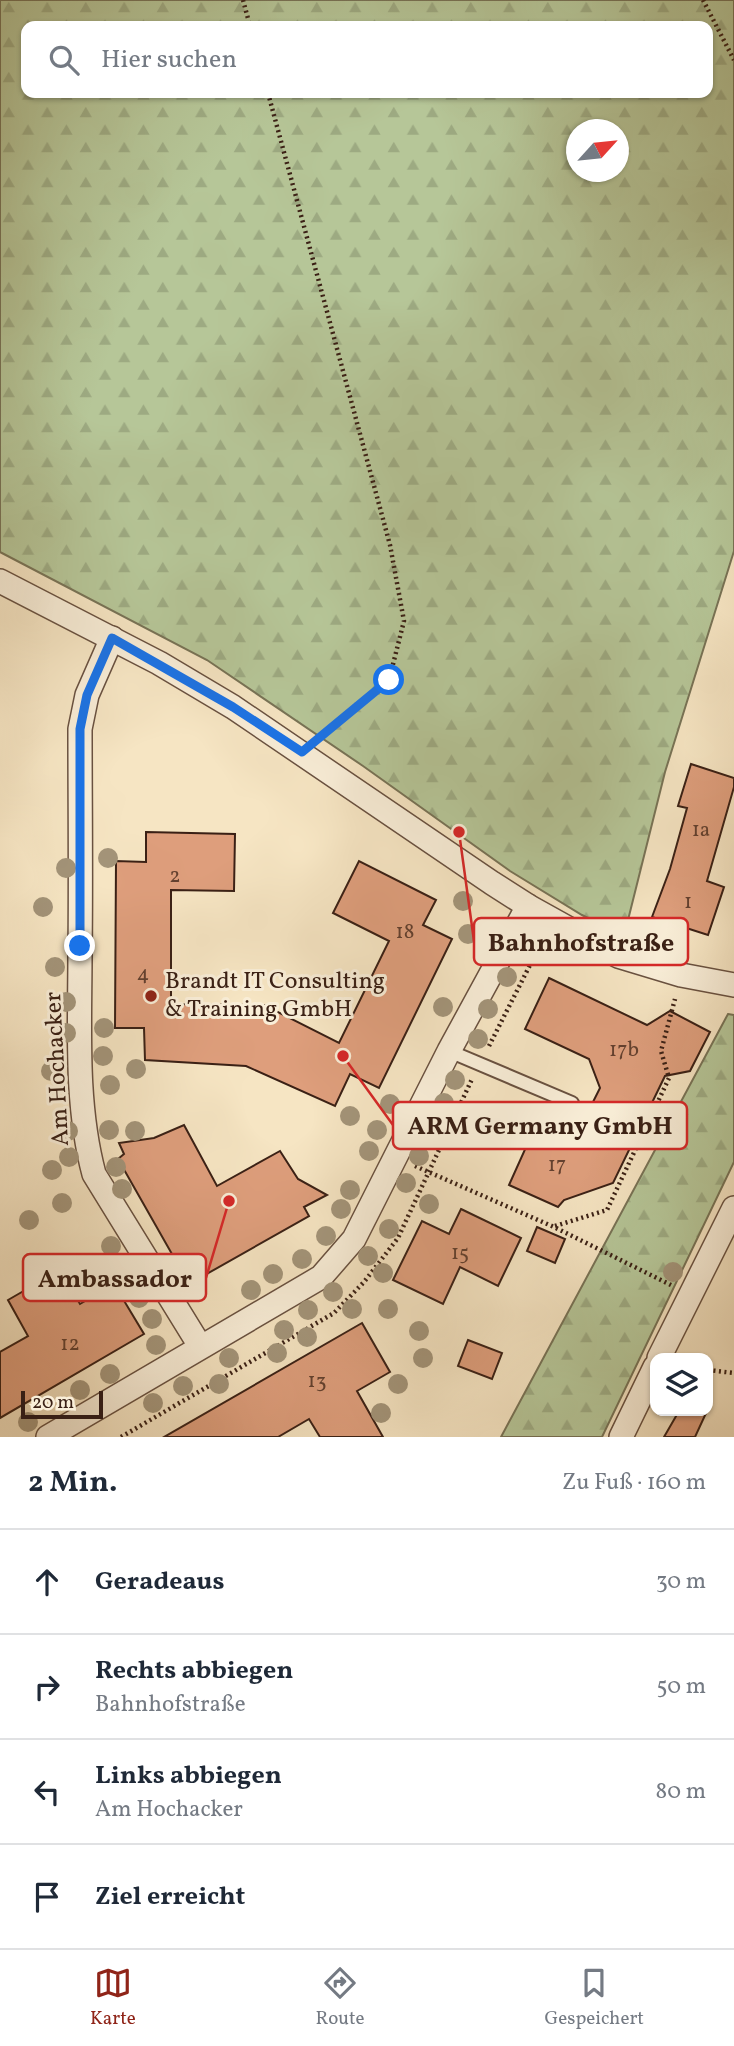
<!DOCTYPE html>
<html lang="de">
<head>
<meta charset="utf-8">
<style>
	body { margin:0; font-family:Vollkorn,serif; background:#f6f6f7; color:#1f2937 }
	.controls { position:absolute; right:21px; bottom:21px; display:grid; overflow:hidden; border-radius:14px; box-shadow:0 2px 5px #0004 }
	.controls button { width:63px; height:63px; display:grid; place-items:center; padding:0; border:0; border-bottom:2px solid #e0e1e3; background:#fff; color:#1f2937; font:35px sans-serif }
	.compass { position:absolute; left:566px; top:119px; width:63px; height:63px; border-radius:50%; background:#fff; box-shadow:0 2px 5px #0004; rotate:63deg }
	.scale { position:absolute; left:21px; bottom:18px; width:82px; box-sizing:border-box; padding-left:7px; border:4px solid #3a2015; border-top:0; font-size:19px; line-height:24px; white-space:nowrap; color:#3a2015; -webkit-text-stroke:5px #f9eed8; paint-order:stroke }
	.stop { position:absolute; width:21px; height:21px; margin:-16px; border:5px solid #1a73e8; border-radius:50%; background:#fff }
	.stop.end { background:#1a73e8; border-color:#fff; box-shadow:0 2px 7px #0008 }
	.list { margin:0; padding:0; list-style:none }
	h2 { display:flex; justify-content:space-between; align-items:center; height:91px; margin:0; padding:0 28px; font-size:30px }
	h2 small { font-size:23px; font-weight:400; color:#747a83 }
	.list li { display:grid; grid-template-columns:46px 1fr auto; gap:21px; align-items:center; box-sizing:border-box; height:105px; padding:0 28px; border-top:2px solid #e0e1e3 }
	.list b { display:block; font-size:26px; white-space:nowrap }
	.list p { margin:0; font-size:23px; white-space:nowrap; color:#747a83 }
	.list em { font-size:23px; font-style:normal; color:#747a83 }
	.icon { flex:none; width:38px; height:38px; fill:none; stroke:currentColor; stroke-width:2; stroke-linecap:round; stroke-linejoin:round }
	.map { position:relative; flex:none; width:734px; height:1437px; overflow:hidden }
	.search { position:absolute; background:#fff; box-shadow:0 2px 5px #0004; left:21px; right:21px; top:21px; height:77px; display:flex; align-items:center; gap:18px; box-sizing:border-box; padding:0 24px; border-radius:14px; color:#747a83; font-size:26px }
	.sheet { height:511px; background:#fff }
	nav { display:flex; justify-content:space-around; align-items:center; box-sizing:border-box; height:98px; border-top:2px solid #e0e1e3; background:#fff; font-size:19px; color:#747a83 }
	nav a { display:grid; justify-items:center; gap:4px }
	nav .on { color:#8f2418 }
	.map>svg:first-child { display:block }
</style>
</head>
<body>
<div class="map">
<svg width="734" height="1437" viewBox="0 0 734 1437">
	<defs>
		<pattern id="forest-firs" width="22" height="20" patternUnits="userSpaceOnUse" patternTransform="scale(1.75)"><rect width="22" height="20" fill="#b6c698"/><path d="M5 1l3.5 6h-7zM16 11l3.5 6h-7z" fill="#9daa82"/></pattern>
	</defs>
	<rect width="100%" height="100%" fill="#f6e5c3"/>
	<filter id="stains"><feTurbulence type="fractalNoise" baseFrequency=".00286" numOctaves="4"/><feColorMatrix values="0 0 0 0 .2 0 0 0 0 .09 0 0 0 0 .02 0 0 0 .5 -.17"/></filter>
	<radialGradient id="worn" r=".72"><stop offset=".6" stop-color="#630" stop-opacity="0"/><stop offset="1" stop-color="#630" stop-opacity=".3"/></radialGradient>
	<g fill="url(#forest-firs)" stroke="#787356" stroke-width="2" fill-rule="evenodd">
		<path d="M0 0H734V551L665 772 624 936 582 915 510 871 363 766 207 660 0 552ZM26 26H708V93H26ZM576 130H618V172H576Z"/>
		<path d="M728 1014 734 1015V1162L602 1437H501Z"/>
	</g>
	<g fill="#de9e7c" stroke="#3a2015" stroke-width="2">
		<path d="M691 764 734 778V787L707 881 724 887 708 935 652 917 670 869 687 808 678 806Z"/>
		<path d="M146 832 235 834 234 891 171 890V1004L264 1005 339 1043 389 941 333 913 359 861 436 900 423 925 452 939 379 1088 350 1074 335 1106 246 1066 145 1060 144 1028H115L116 861 146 862Z"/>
		<path d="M549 978 647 1025 670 1011 710 1032 690 1071 665 1076 613 1183 564 1200 558 1207 509 1185 531 1136 550 1145 577 1134 600 1088 589 1059 525 1029Z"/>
		<path d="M184 1125 217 1186 280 1151 298 1179 327 1195 304 1207 309 1216 189 1284 118 1159 124 1154 119 1143 154 1138Z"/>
		<path d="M461 1209 521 1238 498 1286 460 1267 443 1304 393 1280 422 1221 449 1234Z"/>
		<path d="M537 1227 565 1239 555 1263 527 1251Z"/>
		<path d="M60 1270 80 1304 114 1284 144 1334 0 1418V1352L28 1336 8 1300Z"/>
		<path d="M362 1323 390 1372 357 1391 383 1437H320L309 1419 278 1437H164Z"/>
		<path d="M468 1340 502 1353 492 1379 458 1366Z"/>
		<path d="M679 1411H707L695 1437H664Z"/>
	</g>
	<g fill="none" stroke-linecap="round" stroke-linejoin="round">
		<defs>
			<path id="lane" d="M449 1051 572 1103"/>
			<g id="street">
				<path d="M0 581 159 663 233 707 492 883 528 906 618 956 681 975 734 985"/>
				<path d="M112 638 87 695 80 729C80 803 81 878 80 952 80 1026 75 1103 94 1174L200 1346"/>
				<path d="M659 1358 734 1208"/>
				<path d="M48 1437 321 1277 354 1239 449 1051 528 906"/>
				<path d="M621 1437 655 1367"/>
			</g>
		</defs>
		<use href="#lane" stroke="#695140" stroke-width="16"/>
		<use href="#street" stroke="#695140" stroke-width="26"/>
		<g stroke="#3a2015" stroke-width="4.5" stroke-dasharray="2 3.5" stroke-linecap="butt">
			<path d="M243 0 250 26"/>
			<path d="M703 0 734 60"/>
			<path d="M268 93 390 545 404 621 389 680 319 738"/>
			<path d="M489 1046 530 965 561 953"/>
			<path d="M415 1166 554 1227 671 1285"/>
			<path d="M555 1226 607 1210 669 1078 661 1051 675 999"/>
			<path d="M708 1370 734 1373"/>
			<path d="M121 1437 334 1313 364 1282 398 1238 472 1079"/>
		</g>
		<use href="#lane" stroke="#f9eed8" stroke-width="12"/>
		<use href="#street" stroke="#f9eed8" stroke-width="23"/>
	</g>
	<g fill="#a39479">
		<circle cx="108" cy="858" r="10"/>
		<circle cx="66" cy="868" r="10"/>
		<circle cx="463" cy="901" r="10"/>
		<circle cx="43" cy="907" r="10"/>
		<circle cx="468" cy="934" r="10"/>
		<circle cx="55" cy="967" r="10"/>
		<circle cx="507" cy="977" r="10"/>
		<circle cx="66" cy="1002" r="10"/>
		<circle cx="443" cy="1007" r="10"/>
		<circle cx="488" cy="1009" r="10"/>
		<circle cx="104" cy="1028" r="10"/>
		<circle cx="66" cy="1033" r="10"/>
		<circle cx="478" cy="1039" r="10"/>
		<circle cx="103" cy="1056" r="10"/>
		<circle cx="136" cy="1069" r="10"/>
		<circle cx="51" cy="1071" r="10"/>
		<circle cx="455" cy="1080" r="10"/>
		<circle cx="110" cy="1085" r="10"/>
		<circle cx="444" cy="1103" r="10"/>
		<circle cx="390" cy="1104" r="10"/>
		<circle cx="350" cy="1116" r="10"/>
		<circle cx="109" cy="1130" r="10"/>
		<circle cx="377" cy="1130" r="10"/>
		<circle cx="68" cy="1131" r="10"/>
		<circle cx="135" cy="1131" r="10"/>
		<circle cx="369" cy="1151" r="10"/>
		<circle cx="419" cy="1156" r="10"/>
		<circle cx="69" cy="1157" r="10"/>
		<circle cx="116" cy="1167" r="10"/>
		<circle cx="52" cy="1170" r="10"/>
		<circle cx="406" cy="1183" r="10"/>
		<circle cx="122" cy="1189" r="10"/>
		<circle cx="350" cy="1190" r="10"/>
		<circle cx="62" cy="1203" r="10"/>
		<circle cx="429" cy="1204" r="10"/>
		<circle cx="341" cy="1209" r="10"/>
		<circle cx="29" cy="1220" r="10"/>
		<circle cx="389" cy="1229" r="10"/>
		<circle cx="326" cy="1236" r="10"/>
		<circle cx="111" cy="1246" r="10"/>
		<circle cx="368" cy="1256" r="10"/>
		<circle cx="302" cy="1259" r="10"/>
		<circle cx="165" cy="1263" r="10"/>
		<circle cx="673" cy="1272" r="10"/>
		<circle cx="383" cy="1273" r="10"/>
		<circle cx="273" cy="1274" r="10"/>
		<circle cx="251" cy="1290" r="10"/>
		<circle cx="333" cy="1292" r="10"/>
		<circle cx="139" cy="1298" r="10"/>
		<circle cx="352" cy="1309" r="10"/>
		<circle cx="388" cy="1309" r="10"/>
		<circle cx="308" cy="1310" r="10"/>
		<circle cx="152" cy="1319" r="10"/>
		<circle cx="284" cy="1330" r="10"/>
		<circle cx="419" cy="1331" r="10"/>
		<circle cx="307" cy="1337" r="10"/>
		<circle cx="156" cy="1345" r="10"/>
		<circle cx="277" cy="1353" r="10"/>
		<circle cx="229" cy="1358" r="10"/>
		<circle cx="423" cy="1358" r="10"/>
		<circle cx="110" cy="1374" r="10"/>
		<circle cx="219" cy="1384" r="10"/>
		<circle cx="398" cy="1384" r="10"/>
		<circle cx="183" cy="1386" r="10"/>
		<circle cx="80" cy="1390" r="10"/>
		<circle cx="153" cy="1403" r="10"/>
		<circle cx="381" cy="1413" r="10"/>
		<circle cx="28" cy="1422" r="10"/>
	</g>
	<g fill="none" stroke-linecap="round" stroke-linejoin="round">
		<path stroke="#1a73e8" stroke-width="9" d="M80 946V729L87 695 112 638 233 707 302 752 389 680"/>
	</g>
	<circle fill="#8f2418" stroke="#f9eed8" stroke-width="2.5" cx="151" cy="996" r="7"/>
	<g text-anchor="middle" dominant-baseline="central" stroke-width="6" stroke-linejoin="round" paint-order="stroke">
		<g font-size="21" fill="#63402f">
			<text x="701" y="830">1a</text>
			<text x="175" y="876">2</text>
			<text x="688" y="902">1</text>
			<text x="405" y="932">18</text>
			<text x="143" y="974">4</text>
			<text x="624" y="1050">17b</text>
			<text x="557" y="1165">17</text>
			<text x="460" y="1253">15</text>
			<text x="70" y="1344">12</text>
			<text x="317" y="1381">13</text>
		</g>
		<g font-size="24" fill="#3a2015" stroke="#f9eed8" text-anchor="start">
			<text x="165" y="982">Brandt IT Consulting<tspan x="165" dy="28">&amp; Training GmbH</tspan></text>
		</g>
		<g font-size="24" fill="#3a2015" stroke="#f9eed8">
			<text transform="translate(58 1069) rotate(-93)">Am Hochacker</text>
		</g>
	</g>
	<path fill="none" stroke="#d62828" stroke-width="2.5" d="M459 832L474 941M343 1056L393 1125M229 1201L206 1278"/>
	<g fill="#d62828" stroke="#f9eed8" stroke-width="2.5">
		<circle cx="459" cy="832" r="7"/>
		<circle cx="343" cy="1056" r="7"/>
		<circle cx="229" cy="1201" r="7"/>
	</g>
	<g fill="#f9eed8" stroke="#d62828" stroke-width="2.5">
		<rect x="474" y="918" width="214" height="47" rx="7"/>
		<rect x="393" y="1102" width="294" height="47" rx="7"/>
		<rect x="23" y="1254" width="183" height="47" rx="7"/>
	</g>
	<g font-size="26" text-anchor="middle" font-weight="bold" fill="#3a2015">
		<text x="581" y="951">Bahnhofstraße</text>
		<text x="540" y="1134">ARM Germany GmbH</text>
		<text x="115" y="1287">Ambassador</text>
	</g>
	<rect width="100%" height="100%" filter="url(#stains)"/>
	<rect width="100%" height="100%" fill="url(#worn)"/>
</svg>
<div class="controls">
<button><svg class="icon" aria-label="layers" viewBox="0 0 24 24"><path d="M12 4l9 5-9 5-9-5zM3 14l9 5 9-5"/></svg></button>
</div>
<svg class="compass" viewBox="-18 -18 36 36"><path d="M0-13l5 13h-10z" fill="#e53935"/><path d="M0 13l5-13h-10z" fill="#747a83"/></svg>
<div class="scale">20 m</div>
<div class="stop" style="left:389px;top:680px"></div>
<div class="stop end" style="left:80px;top:946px"></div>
<div class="search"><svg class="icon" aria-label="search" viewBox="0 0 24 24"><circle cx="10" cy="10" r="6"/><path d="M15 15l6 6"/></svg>Hier suchen</div>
</div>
<section class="sheet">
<h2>2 Min.<small>Zu Fuß · 160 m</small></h2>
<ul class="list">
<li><svg class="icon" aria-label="ahead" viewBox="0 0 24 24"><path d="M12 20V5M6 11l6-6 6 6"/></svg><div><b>Geradeaus</b></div><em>30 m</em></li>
<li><svg class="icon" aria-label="right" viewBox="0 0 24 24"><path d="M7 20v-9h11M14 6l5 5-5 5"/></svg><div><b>Rechts abbiegen</b><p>Bahnhofstraße</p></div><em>50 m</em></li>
<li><svg class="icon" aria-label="left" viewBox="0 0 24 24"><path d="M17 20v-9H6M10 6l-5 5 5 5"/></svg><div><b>Links abbiegen</b><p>Am Hochacker</p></div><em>80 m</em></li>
<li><svg class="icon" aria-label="arrive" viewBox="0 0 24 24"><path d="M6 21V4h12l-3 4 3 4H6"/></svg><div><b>Ziel erreicht</b></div></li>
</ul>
</section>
<nav>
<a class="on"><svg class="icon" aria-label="map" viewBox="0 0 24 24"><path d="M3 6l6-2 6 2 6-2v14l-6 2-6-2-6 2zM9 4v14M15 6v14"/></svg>Karte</a>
<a><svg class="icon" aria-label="directions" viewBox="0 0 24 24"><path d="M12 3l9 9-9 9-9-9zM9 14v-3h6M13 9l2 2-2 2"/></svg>Route</a>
<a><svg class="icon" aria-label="saved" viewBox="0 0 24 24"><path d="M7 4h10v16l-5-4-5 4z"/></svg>Gespeichert</a>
</nav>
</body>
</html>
